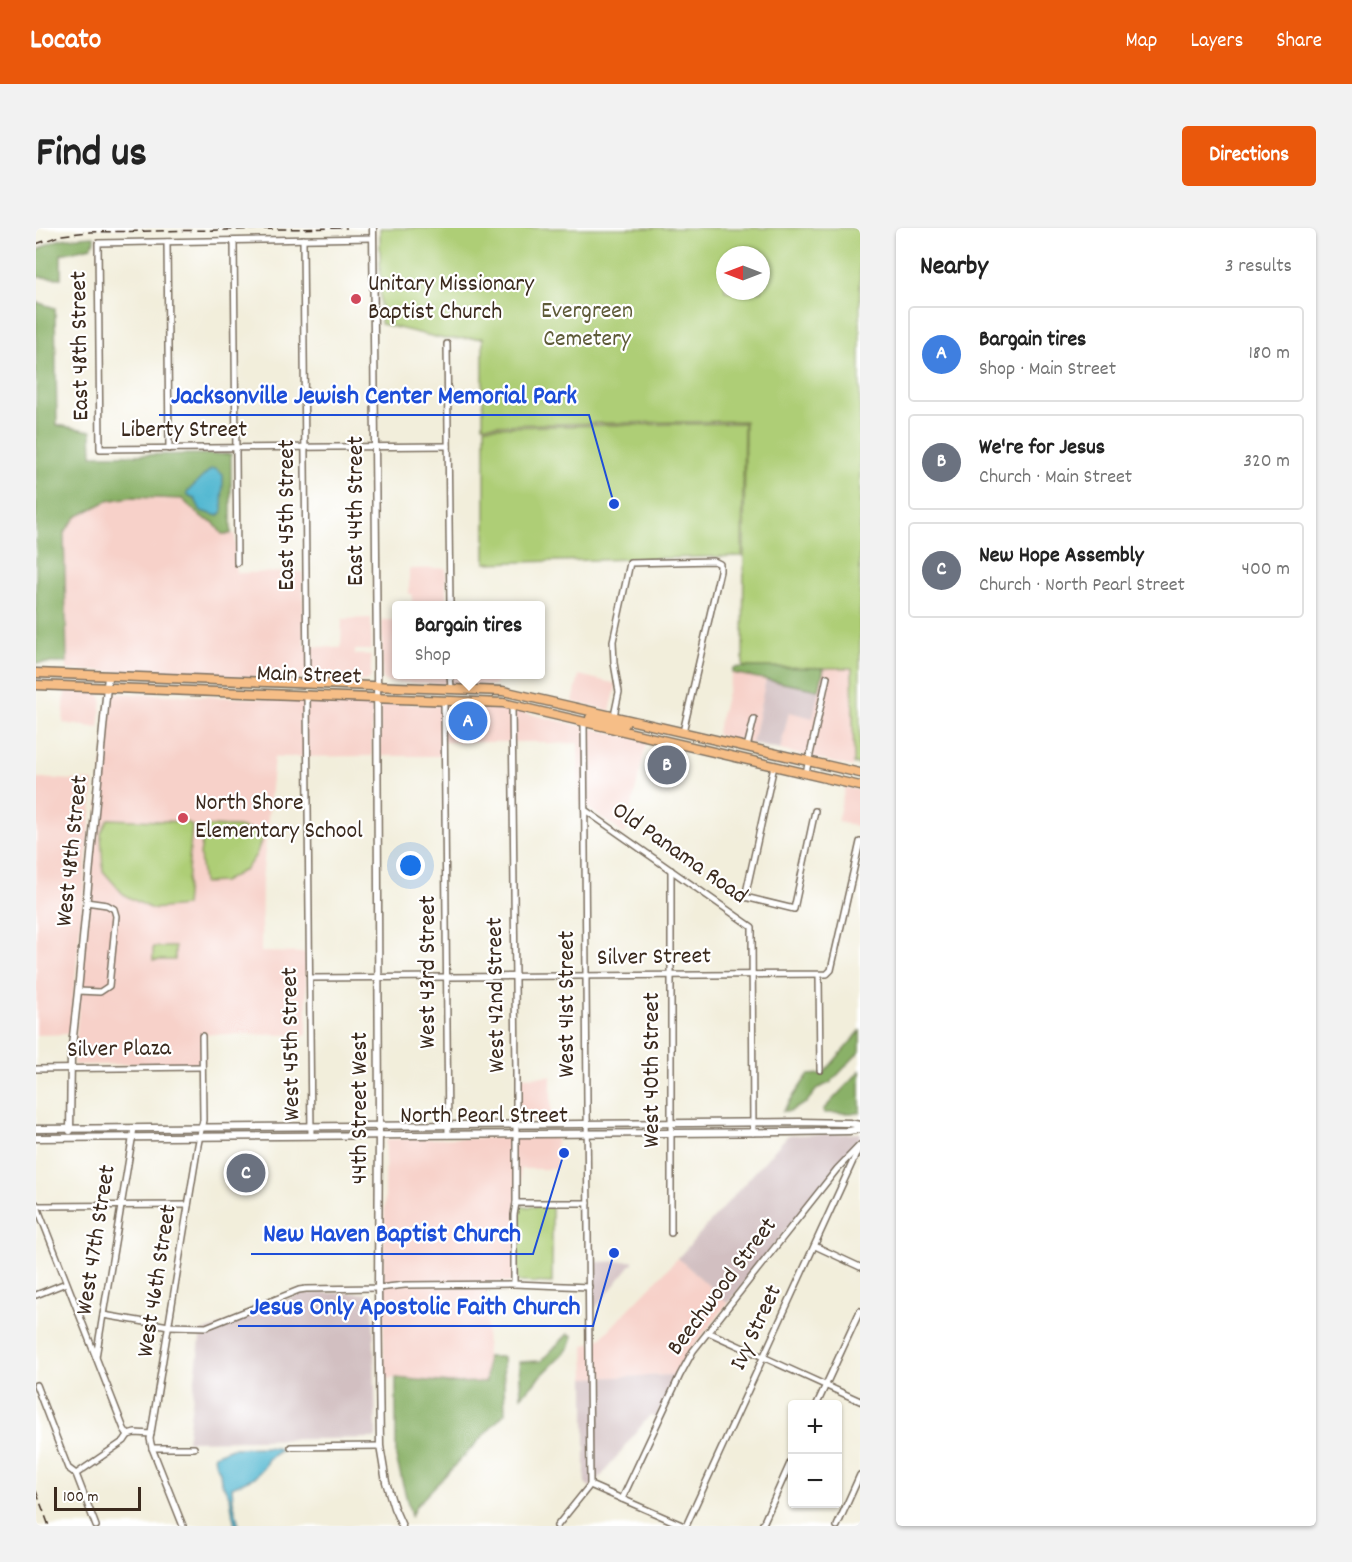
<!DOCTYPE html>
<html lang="en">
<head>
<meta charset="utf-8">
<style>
	body { margin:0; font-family:Dekko,sans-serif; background:#f2f2f2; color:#222 }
	.controls { position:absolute; right:18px; bottom:18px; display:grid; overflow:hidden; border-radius:6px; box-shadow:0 2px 4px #0004 }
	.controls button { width:54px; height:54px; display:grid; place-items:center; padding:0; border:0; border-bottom:2px solid #e0e0e0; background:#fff; color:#222; font:30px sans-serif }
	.compass { position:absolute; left:680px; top:18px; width:54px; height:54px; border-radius:50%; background:#fff; box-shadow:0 2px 4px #0004; rotate:270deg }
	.scale { position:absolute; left:18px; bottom:15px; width:87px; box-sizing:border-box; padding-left:6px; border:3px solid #3b2a1e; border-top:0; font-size:16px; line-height:21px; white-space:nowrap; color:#3b2a1e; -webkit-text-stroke:4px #fff; paint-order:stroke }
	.you { position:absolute; left:375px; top:638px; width:21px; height:21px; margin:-15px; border:4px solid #fff; border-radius:50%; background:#1a73e8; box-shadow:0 0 0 9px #1a73e833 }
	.badge { display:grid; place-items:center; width:39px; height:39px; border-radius:50%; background:#ea580c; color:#fff; font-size:20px; font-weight:700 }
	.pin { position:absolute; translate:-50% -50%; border:3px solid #fff; box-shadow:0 2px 6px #0006 }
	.popup { position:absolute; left:356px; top:373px; width:153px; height:78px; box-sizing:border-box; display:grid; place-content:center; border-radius:6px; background:#fff; filter:drop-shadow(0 2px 4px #0005); font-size:20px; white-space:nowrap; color:#767676 }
	.popup b { font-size:22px; color:#222 }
	.popup::after { content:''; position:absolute; left:50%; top:100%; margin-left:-12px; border:12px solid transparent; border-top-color:#fff }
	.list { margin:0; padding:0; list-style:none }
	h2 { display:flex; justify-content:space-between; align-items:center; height:78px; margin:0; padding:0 24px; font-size:26px }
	h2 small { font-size:20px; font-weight:400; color:#767676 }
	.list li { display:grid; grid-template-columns:39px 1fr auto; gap:18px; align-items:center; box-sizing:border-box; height:96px; margin:0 12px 12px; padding:0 12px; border:2px solid #e0e0e0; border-radius:6px }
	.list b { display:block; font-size:22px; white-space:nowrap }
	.list p { margin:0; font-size:20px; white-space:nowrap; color:#767676 }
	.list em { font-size:20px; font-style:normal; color:#767676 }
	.map { position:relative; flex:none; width:824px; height:1298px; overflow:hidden; border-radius:6px }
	header { display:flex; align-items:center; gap:36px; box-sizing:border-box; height:84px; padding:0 30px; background:#ea580c; color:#fff }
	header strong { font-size:28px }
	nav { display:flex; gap:33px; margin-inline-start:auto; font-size:21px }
	.intro { display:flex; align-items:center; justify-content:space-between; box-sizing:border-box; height:144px; padding:0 36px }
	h1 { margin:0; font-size:42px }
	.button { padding:15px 27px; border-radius:6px; background:#ea580c; color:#fff; font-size:21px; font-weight:700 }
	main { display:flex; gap:36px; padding:0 36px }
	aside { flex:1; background:#fff; border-radius:6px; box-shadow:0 2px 4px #0004 }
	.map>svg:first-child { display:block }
</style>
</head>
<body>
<header>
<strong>Locato</strong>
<nav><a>Map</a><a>Layers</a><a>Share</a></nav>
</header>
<div class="intro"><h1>Find us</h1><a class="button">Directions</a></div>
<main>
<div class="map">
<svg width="824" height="1298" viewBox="0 0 824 1298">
	<rect width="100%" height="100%" fill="#fff"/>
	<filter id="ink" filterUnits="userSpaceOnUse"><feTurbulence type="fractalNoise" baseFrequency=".0167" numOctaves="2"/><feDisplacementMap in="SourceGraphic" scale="12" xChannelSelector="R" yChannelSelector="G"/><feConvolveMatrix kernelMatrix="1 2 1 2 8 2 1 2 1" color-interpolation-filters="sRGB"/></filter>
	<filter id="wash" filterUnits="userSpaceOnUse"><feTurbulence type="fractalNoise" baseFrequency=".008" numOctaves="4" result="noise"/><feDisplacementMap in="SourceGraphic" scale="24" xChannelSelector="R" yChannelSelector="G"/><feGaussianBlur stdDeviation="1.35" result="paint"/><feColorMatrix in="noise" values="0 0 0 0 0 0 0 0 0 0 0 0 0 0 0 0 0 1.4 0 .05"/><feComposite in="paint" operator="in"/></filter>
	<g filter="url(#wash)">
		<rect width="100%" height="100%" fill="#f2eedb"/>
		<g fill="#f7d1c9">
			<path d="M95 269 147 271 166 290 177 294 186 306H199L200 345 267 344 268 418 305 420 306 391 335 390V422H319V426L335 427V449L330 453H327L31 442 28 305 40 289 71 273Z"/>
			<path d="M410 340V377H376V366H373V341Z"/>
			<path d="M346 392H360V446L460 447V458L351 454 347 451 346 447Z"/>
			<path d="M817 439V539L744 522 753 484 777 489 788 440Z"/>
			<path d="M696 445 730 451 716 516 680 507Z"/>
			<path d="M543 447 581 456 574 483 537 474Z"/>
			<path d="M29 463 60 464 64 467 66 471 63 500 27 495Z"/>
			<path d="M79 465 301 473 331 475 335 478 336 482V528L238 529 226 652 225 724 270 725 271 807 169 806V835L37 837 73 472 75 468Z"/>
			<path d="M350 475 468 480 611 513 589 607 543 573 542 515 510 516V514H406V528H344V483L346 477Z"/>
			<path d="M0 550 58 553 34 806 0 807Z"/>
			<path d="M809 559 824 562V599L802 594 803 591 802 590Z"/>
			<path d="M515 848V892L483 893V849Z"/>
			<path d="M520 909 521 941H484L485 968 481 979V1054H451L450 1154 414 1155 360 1150 348 1151 347 1054 350 913 354 911Z"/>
			<path d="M642 1030 692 1075 652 1126 641 1147 549 1150 548 1118 566 1109Z"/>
		</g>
		<g fill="#d2bfc1">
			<path d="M730 451 783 462 777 490 753 484 744 522 716 516Z"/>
			<path d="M824 905V909L692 1075 642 1030 752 907Z"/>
			<path d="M598 1033 558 1082V1034Z"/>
			<path d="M273 1065H326L337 1067 340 1210 151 1213 165 1103 175 1101 263 1066Z"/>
			<path d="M641 1147 621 1189 613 1188 556 1260 549 1256V1150Z"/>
		</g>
		<g fill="#aece76" stroke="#747c4a" stroke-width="1.5" fill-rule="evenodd">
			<path d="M344 0H824V537L818 536 816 440 707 439 709 193 447 197V110L408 111 345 96 344 61 347 58V51L344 49ZM689 27H725V63H689Z"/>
			<path d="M708 195 706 328 449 335V199Z"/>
			<path d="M72 591 151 594 156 598 149 678 116 681 88 667 67 643 65 605Z"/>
			<path d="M172 598 202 599 228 605 220 627 210 641 187 654 167 655 164 627 168 601Z"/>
			<rect x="117" y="719" width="22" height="13"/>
			<path d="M516 978V1055L481 1054V979Z"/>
		</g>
		<g fill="#8ab167" stroke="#626e42" stroke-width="1.5">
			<path d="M58 8V13L55 19 25 26V50L0 49V24C18 9 36 9 58 8Z"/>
			<path d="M0 74 19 80 21 197 55 203 56 227 195 226V306H186L177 294 166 290 146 271 95 269 71 273 40 289 28 305 31 435H0Z"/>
			<path d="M697 440 707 439 788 440 783 462 696 445Z"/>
			<path d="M824 803V823L794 855 782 860 770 875 754 883H747L772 847 787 846Z"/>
			<path d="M824 843V885H788L787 882Z"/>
			<path d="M532 1106 537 1108 533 1120 485 1168 483 1134 505 1133Z"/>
			<path d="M451 1129H467L469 1185 380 1278 375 1288 360 1229V1150L414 1155 450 1154Z"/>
		</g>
		<g fill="#53b8d1" stroke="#477178" stroke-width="1.5">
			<path d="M175 241H180L187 247 186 285 182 288 165 283 159 271 151 266V264Z"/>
			<path d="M229 1219 241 1220 245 1222 232 1231 228 1239 219 1249 196 1259 197 1273 203 1298H199L194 1270 185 1253 184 1244 179 1234 178 1227 196 1220Z"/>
		</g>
	</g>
	<g filter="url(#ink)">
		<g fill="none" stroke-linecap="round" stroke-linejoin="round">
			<defs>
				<g id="minor">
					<path d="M337 10 62 15 64 221 412 218"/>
					<path d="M267 11 271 455"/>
					<path d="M198 13 201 335"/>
					<path d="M131 14 133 221"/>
					<path d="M411 116 414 378"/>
					<path d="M414 446 415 460"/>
					<path d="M271 467 275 908"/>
					<path d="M408 473 412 907"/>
					<path d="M476 477 480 845V975L478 987V1056"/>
					<path d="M578 488 583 464 578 435 577 413 594 335 678 333 684 336V343L647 504"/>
					<path d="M711 519 718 491"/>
					<path d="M738 538 709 669 758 681 779 583"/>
					<path d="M770 545 791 449"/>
					<path d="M549 582 716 699 717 905"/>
					<path d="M635 642V1005"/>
					<path d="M783 747 784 842"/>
					<path d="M274 750 791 746 795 742 824 614"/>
					<path d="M42 763 64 764 73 758 80 688 78 681 71 677 50 674"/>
					<path d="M0 841 166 839"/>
					<path d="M480 975H552"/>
					<path d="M0 976 88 1201 92 1207 99 1205 115 1206"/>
					<path d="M1 978 152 977"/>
					<path d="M779 1018 824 1039"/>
					<path d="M0 1067 30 1055"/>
					<path d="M67 1087 133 1098 170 1099 263 1062 270 1061 342 1060 369 1057 478 1056 553 1059"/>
					<path d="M672 1104 824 1173"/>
					<path d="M60 1129 98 900"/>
					<path d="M0 1157 32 1240 40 1246 60 1298"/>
					<path d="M781 1176 824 1083"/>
					<path d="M255 1219 344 1218"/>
					<path d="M116 1220H158"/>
					<path d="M40 1246 88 1213 92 1207"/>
					<path d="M554 1257 648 1298"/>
					<path d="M586 1271 644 1147 657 1123 801 941 824 917"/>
					<path d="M147 1298 116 1220 114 1211 162 917 167 892 166 808"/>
					<path d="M521 1298 554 1257 548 493"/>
					<path d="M650 1298 822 922"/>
					<path d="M726 1298 756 1231"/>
					<path d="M801 1298 824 1247"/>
				</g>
				<g id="tertiary">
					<path d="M337 0 341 434 343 897 342 1060 344 1218 350 1254 358 1280 366 1298"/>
					<path d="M0 901 764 894 813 895 824 897"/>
					<path d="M34 903 35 827 42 763 72 448"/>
					<path d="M0 910 752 904 813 903 824 901"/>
				</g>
				<g id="primary">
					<path d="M0 445 467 463 824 545"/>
					<path d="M0 457 467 475 824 558"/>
					<path d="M554 490 589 496"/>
				</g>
			</defs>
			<use href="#minor" stroke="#7b6f60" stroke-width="8"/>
			<use href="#tertiary" stroke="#7b6f60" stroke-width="9"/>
			<use href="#primary" stroke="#7b6f60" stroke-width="11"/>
			<use href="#minor" stroke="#fff" stroke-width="5"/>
			<use href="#tertiary" stroke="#fff" stroke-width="6"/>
			<use href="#primary" stroke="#f6be87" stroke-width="8"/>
			<g stroke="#3b2a1e" stroke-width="1.5" stroke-dasharray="9 4.5" stroke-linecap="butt">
				<path d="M0 16 26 7 53 4 311 0"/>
				<path d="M0 1263 13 1298"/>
			</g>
		</g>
	</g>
	<g fill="#d1495b" stroke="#fff" stroke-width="2">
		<circle cx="320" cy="71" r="6"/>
		<circle cx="147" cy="590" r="6"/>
	</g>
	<g text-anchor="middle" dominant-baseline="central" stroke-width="4.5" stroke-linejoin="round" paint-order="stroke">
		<g font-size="24" fill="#3b2a1e" stroke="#fff" text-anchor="start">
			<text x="332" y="57">Unitary Missionary<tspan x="332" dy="28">Baptist Church</tspan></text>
			<text x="159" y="576">North Shore<tspan x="159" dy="28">Elementary School</tspan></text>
		</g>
		<g font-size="24" fill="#5e5b38" stroke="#fff">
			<text x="551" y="84">Evergreen<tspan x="551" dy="28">Cemetery</tspan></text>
		</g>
		<g font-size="24" fill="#3b2a1e" stroke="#fff">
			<text transform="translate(45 118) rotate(-91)">East 48th Street</text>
			<text x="148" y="203">Liberty Street</text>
			<text transform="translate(321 283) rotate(-90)">East 44th Street</text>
			<text transform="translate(252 287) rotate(-90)">East 45th Street</text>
			<text transform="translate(273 448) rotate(2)">Main Street</text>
			<text transform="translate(37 623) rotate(-84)">West 48th Street</text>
			<text transform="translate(643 626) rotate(35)">Old Panama Road</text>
			<text transform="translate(618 730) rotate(-1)">Silver Street</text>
			<text transform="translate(393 744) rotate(-90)">West 43rd Street</text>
			<text transform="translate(461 767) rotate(-91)">West 42nd Street</text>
			<text transform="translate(532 776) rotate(-90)">West 41st Street</text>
			<text transform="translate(256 816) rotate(-91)">West 45th Street</text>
			<text transform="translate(83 822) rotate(-1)">Silver Plaza</text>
			<text transform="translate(617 842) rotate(-90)">West 40th Street</text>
			<text transform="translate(325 880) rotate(-90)">44th Street West</text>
			<text x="448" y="889">North Pearl Street</text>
			<text transform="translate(61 1012) rotate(-81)">West 47th Street</text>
			<text transform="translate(122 1053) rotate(-81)">West 46th Street</text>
			<text transform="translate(687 1059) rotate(-53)">Beechwood Street</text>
			<text transform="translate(721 1100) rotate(-65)">Ivy Street</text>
		</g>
	</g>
	<path fill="none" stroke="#1d4ed8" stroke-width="2" d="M578 276L553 187H123M528 925L497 1026H215M578 1025L557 1098H202"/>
	<g fill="#1d4ed8" stroke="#fff" stroke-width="2">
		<circle cx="578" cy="276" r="6"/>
		<circle cx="528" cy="925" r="6"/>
		<circle cx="578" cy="1025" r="6"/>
	</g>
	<g font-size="26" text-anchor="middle" font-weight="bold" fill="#1d4ed8" stroke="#fff" stroke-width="4.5" stroke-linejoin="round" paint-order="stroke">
		<text x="338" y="175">Jacksonville Jewish Center Memorial Park</text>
		<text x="356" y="1013">New Haven Baptist Church</text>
		<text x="379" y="1086">Jesus Only Apostolic Faith Church</text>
	</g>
</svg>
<div class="controls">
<button>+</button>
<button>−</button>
</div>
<svg class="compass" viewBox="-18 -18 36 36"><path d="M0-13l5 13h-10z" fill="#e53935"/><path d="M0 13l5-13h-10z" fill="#767676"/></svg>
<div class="scale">100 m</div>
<div class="you"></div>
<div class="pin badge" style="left:432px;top:493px;background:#3f7fe0">A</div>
<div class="popup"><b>Bargain tires</b>Shop</div>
<div class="pin badge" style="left:631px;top:537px;background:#6b7280">B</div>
<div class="pin badge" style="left:210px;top:945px;background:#6b7280">C</div>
</div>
<aside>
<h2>Nearby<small>3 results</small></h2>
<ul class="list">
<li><span class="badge" style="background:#3f7fe0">A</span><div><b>Bargain tires</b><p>Shop · Main Street</p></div><em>180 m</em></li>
<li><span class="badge" style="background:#6b7280">B</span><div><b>We're for Jesus</b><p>Church · Main Street</p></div><em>320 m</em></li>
<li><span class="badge" style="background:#6b7280">C</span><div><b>New Hope Assembly</b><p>Church · North Pearl Street</p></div><em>400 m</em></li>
</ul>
</aside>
</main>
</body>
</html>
